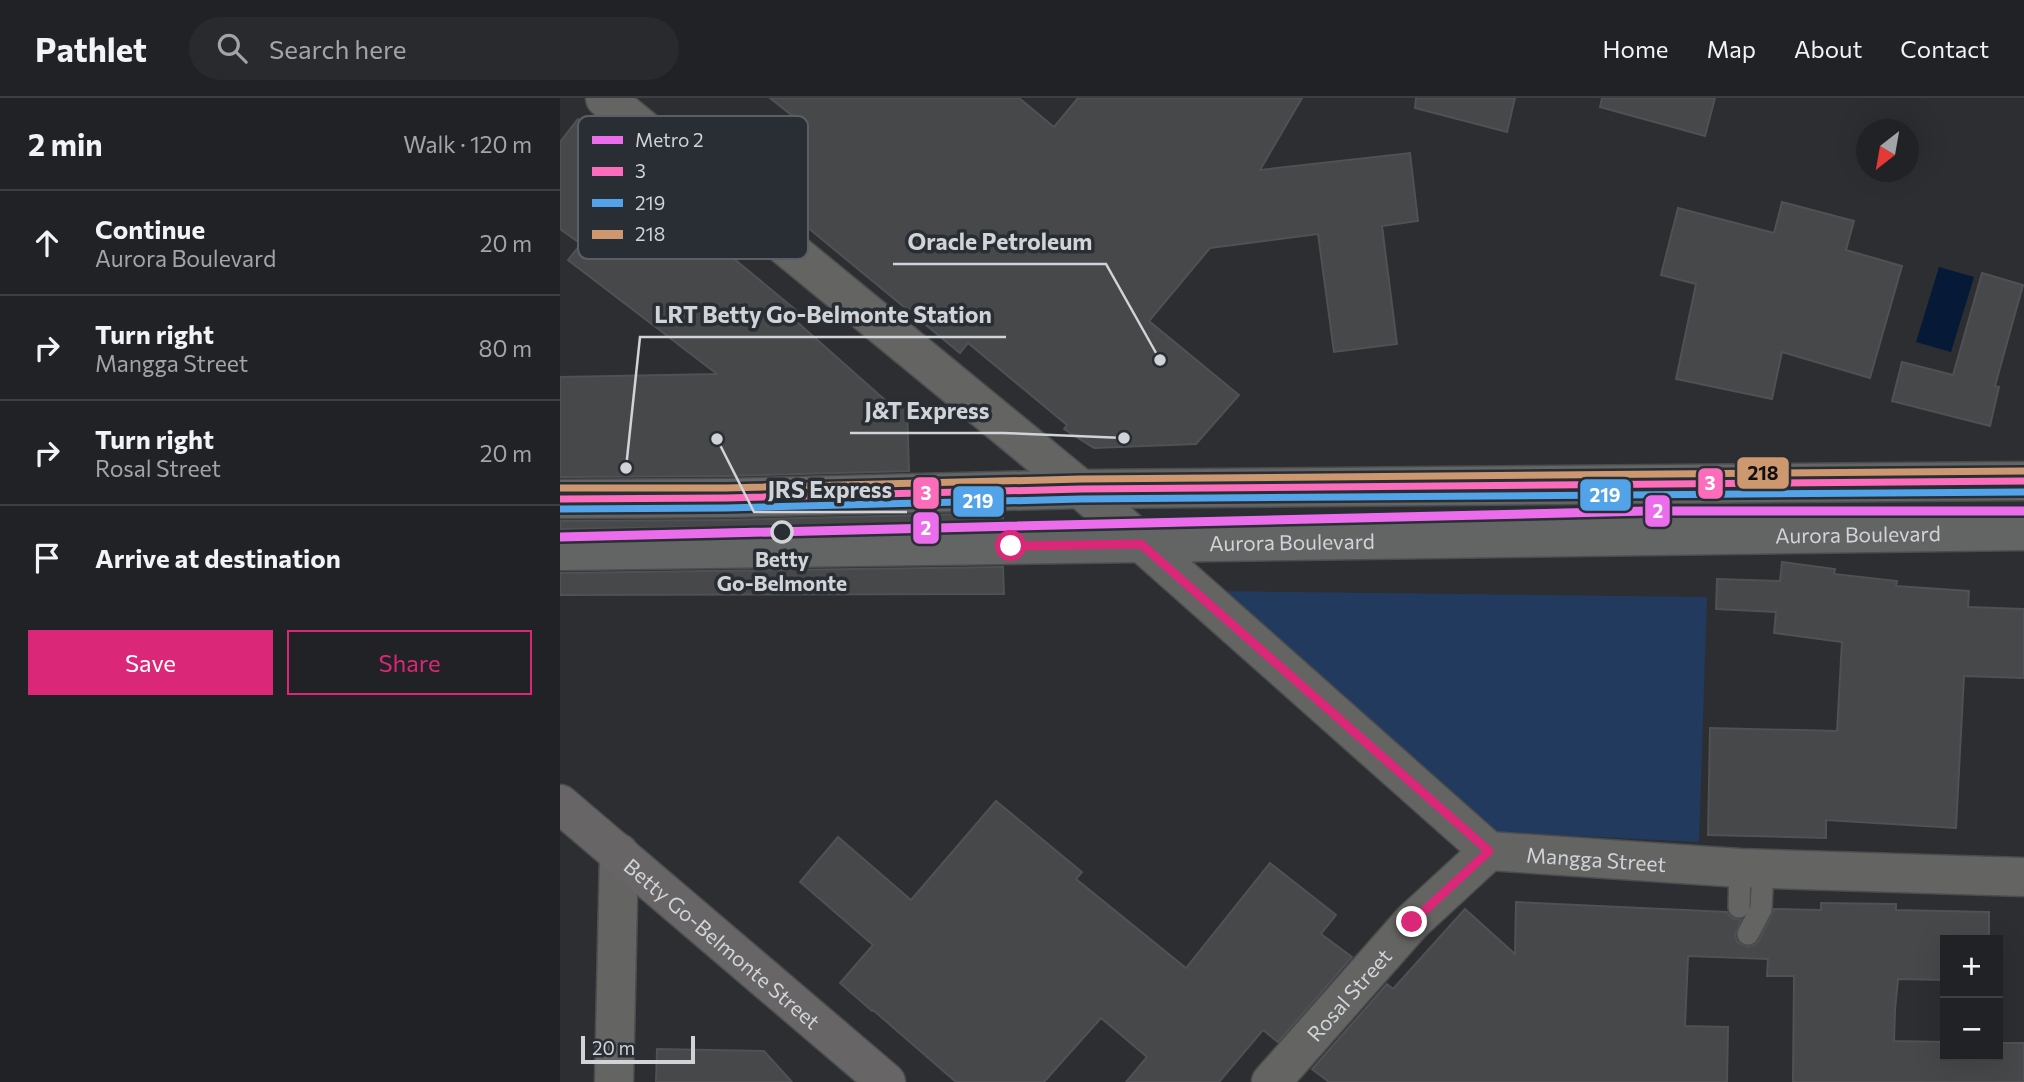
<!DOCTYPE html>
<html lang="en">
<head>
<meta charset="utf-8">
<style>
	body { margin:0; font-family:Commissioner,sans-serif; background:#292a2d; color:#f1f3f6 }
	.controls { position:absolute; right:21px; bottom:21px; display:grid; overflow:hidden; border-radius:0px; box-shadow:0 7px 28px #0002 }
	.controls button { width:63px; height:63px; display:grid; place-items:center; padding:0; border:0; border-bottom:2px solid #3e3f42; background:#212225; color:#f1f3f6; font:35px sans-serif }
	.compass { position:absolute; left:1296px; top:21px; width:63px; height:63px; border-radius:50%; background:#212225; box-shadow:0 7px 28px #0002; rotate:211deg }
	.scale { position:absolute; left:21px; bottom:18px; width:114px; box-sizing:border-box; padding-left:7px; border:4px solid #d0d3d7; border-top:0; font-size:19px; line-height:24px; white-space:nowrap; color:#d0d3d7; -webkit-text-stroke:5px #292d34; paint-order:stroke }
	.stop { position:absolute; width:21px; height:21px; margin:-16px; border:5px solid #db2777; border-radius:50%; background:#fff }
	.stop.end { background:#db2777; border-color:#fff; box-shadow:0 2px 7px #0008 }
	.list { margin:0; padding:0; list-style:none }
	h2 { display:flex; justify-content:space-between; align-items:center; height:91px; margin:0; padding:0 28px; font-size:30px }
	h2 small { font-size:23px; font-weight:400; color:#a2a4a7 }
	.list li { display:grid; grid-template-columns:46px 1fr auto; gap:21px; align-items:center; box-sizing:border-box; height:105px; padding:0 28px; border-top:2px solid #3e3f42 }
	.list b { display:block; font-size:26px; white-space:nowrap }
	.list p { margin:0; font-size:23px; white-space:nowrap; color:#a2a4a7 }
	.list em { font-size:23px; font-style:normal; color:#a2a4a7 }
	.actions { display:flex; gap:14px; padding:21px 28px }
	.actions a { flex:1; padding:16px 0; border:2px solid #db2777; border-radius:0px; text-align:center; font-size:24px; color:#db2777 }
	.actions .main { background:#db2777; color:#fff }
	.icon { flex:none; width:38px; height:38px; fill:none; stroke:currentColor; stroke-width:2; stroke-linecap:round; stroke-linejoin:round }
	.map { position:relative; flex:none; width:1464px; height:984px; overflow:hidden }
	header { display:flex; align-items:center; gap:42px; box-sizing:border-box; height:98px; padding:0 35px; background:#212225; border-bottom:2px solid #3e3f42 }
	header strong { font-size:33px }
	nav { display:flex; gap:38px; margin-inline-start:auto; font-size:24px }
	.search { width:490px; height:63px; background:#292a2d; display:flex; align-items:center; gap:18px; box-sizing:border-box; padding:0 24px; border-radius:38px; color:#a2a4a7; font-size:26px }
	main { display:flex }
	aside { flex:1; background:#212225 }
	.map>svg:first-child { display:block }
</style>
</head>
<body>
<header>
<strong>Pathlet</strong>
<div class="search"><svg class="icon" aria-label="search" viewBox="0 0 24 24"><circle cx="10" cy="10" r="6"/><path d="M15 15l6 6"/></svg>Search here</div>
<nav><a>Home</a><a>Map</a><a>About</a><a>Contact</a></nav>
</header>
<main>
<aside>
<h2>2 min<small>Walk · 120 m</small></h2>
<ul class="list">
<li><svg class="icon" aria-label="ahead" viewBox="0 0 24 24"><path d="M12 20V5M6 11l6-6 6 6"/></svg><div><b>Continue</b><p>Aurora Boulevard</p></div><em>20 m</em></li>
<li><svg class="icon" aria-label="right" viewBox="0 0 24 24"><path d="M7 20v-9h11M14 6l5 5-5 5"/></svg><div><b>Turn right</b><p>Mangga Street</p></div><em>80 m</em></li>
<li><svg class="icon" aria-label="right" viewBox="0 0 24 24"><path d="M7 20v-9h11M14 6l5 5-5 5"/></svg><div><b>Turn right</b><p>Rosal Street</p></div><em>20 m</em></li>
<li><svg class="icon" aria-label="arrive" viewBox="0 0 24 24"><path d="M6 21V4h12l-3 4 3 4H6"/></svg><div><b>Arrive at destination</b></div></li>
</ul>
<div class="actions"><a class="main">Save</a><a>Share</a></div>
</aside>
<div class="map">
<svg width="1464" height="984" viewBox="0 0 1464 984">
	<rect width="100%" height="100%" fill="#2c2e31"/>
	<path fill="#223a5e" d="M657 493 1147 499 1139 744 935 734Z"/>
	<path fill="#061937" d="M1379 169 1414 179 1391 254 1356 244Z"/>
	<g fill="#46484a" stroke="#4f5154" stroke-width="2">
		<path d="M210 0H459L494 29 518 0H742L700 72 850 55 858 123 822 128 837 246 774 254 758 136 650 150 589 223 679 297 636 346 534 350 504 331 507 327 408 245 400 255 202 92 233 55 217 42 235 20Z"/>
		<path d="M856 0H955L947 34 855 10Z"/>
		<path d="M1042 0H1155L1145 38 1040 9Z"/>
		<path d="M18 21 176 143 167 155 242 217 236 223 334 310 347 309 349 373 166 378 0 379V279L157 276 8 162 21 146 0 131V44Z"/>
		<path d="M1222 104 1294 123 1286 152 1342 168 1310 280 1222 254 1212 301 1116 281 1136 186 1101 177 1118 110 1214 135Z"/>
		<path d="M1422 175 1463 187 1435 288 1439 289 1430 328 1332 303 1342 264 1393 277Z"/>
		<path d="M443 415V425L0 431V423L167 422Z"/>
		<path d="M1222 464 1275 471 1274 476 1337 483 1336 488 1409 493 1408 509 1464 511V580L1404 578 1396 730 1266 722V740L1148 737 1150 630 1277 633 1282 544 1214 535 1216 514 1156 511 1157 481 1220 483Z"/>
		<path d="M443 469 444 496 0 497V475Z"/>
		<path d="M436 703 522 774 516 781 626 870 710 765 776 817 761 836 792 859 718 944 703 932 659 984H566L587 959 541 920 484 984H396L313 912 312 913 280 885 313 847 240 784 278 739 351 802Z"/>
		<path d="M956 804 1167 814 1172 820 1181 822 1175 837 1177 844 1188 849 1194 847 1199 843 1214 811 1261 812V805L1336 806V812L1429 814V842H1385V882L1338 881 1335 912 1334 943 1385 944V958H1438V945H1464V984H1233L1234 878H1207L1208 861 1128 858 1125 928 1168 929 1167 984H769L752 971 827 886 833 891 905 811 955 856Z"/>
		<path d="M97 951 204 953 232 984H96Z"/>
	</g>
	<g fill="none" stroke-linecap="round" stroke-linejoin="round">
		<defs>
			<g id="lane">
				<path d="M1179 809 1180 770"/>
				<path d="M1188 836 1201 811 1203 771"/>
			</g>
			<g id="street">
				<path id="s1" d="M45 0 521 391 929 753 1180 770 1464 779"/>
				<path d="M54 984 59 755"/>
				<path id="s2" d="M711 984 852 824 929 753"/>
			</g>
			<g id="secondary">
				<path id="s3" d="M0 706 326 984"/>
			</g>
			<g id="primary">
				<path d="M0 401 166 400 521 391 1464 383"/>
				<path id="s4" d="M0 453 1464 433"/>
			</g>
		</defs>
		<use href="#lane" stroke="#4a4c4e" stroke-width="24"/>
		<use href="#street" stroke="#4a4c4e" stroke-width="41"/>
		<use href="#secondary" stroke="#4a4c4e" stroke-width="41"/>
		<use href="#primary" stroke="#4a4c4e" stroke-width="41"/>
		<use href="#lane" stroke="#646463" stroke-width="21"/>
		<use href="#street" stroke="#646463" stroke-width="38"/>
		<use href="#secondary" stroke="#676566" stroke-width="38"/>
		<use href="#primary" stroke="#636464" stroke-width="38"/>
		<defs>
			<path id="bus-1" d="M0 401 166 400 521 391 1464 383"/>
			<path id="bus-2" d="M0 411 166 410 521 401 1464 394"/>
			<path id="bus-3" d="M0 390H166L521 381 1464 373"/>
		</defs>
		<use href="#bus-1" stroke="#292d34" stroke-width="12"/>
		<use href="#bus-2" stroke="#292d34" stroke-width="12"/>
		<use href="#bus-3" stroke="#292d34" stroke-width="12"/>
		<use href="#bus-1" stroke="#fb6dba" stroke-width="7"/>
		<use href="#bus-2" stroke="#53a3e8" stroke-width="7"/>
		<use href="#bus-3" stroke="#cd976f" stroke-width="7"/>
		<defs>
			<path id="metro-1" d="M0 439 1087 413H1464"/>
		</defs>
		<use href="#metro-1" stroke="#292d34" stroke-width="14"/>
		<use href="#metro-1" stroke="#ec6dec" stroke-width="9"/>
	</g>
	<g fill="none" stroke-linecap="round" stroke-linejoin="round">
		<path stroke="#db2777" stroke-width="9" d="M451 448 581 446 929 753 852 824"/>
	</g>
	<circle fill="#292d34" stroke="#d0d3d7" stroke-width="3.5" cx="222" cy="434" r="10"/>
	<g text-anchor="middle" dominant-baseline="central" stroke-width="7" stroke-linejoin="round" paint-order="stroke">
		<g font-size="21" fill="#d0d3d7" stroke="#292d34">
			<text stroke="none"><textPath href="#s4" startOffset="1298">Aurora Boulevard</textPath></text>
			<text stroke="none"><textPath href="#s4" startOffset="732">Aurora Boulevard</textPath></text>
			<text stroke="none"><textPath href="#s1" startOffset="1269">Mangga Street</textPath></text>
			<text stroke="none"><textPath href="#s3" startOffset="214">Betty Go-Belmonte Street</textPath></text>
			<text stroke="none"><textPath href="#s2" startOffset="117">Rosal Street</textPath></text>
		</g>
		<g font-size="21" font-weight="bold" fill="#d0d3d7" stroke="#292d34">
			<text x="222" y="460">Betty<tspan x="222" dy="24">Go-Belmonte</tspan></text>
		</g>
	</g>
	<rect x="18" y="18" width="230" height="143" rx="10" fill="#292d34" stroke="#5b5f65" stroke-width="2"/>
	<rect x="32" y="38" width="31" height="8" fill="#ec6dec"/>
	<rect x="32" y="69" width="31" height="9" fill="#fb6dba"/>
	<rect x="32" y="101" width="31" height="8" fill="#53a3e8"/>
	<rect x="32" y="132" width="31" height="9" fill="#cd976f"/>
	<g font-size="19" fill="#d0d3d7">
		<text x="75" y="49">Metro 2</text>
		<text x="75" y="80">3</text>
		<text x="75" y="112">219</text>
		<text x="75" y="143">218</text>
	</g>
	<path fill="none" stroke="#d0d3d7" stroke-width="2.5" d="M600 262L546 166H333M66 370L80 239H446M564 340L443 335H290M157 341L194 414H347"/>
	<g fill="#d0d3d7" stroke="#292d34" stroke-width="2.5">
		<circle cx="600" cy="262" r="7"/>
		<circle cx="66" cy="370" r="7"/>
		<circle cx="564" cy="340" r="7"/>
		<circle cx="157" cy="341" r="7"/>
	</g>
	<g font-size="23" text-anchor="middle" font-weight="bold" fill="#d0d3d7" stroke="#292d34" stroke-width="7" stroke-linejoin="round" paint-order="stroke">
		<text x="440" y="152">Oracle Petroleum</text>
		<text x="263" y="225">LRT Betty Go-Belmonte Station</text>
		<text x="367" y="321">J&amp;T Express</text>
		<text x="270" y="400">JRS Express</text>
	</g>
	<g stroke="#292d34" stroke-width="2.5">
		<rect x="1176" y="358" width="54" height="34" rx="7" fill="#cd976f"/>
		<rect x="1137" y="369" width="27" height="33" rx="7" fill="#fb6dba"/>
		<rect x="352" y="378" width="28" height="34" rx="7" fill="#fb6dba"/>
		<rect x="1019" y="380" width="53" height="34" rx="7" fill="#53a3e8"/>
		<rect x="392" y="387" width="53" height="33" rx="7" fill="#53a3e8"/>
		<rect x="1084" y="396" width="27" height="34" rx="7" fill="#ec6dec"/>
		<rect x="352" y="413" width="28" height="34" rx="7" fill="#ec6dec"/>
	</g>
	<g font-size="19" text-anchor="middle" font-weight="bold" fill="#fff">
		<text x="1150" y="392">3</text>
		<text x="366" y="402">3</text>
		<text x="1045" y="404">219</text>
		<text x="418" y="410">219</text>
		<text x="1098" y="420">2</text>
		<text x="366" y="437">2</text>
	</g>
	<g font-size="19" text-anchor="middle" font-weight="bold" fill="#111">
		<text x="1203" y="382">218</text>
	</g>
</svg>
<div class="controls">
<button>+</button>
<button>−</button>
</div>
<svg class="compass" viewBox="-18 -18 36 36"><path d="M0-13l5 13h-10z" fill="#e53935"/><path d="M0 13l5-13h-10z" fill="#a2a4a7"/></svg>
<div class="scale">20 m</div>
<div class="stop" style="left:451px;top:448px"></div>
<div class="stop end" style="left:852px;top:824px"></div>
</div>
</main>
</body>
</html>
